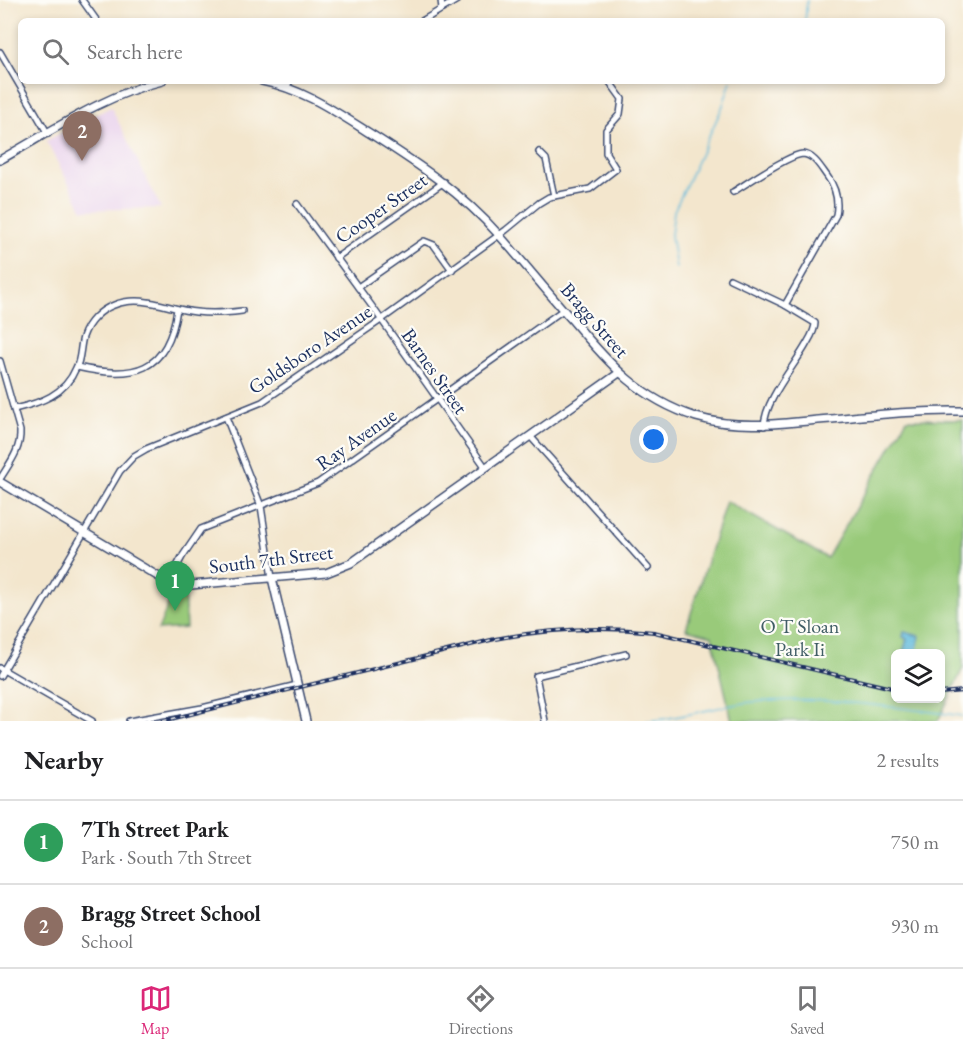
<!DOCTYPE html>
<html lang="en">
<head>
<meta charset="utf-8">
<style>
	body { margin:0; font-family:"EB Garamond",serif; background:#f6f6f6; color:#202124 }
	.controls { position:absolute; right:18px; bottom:18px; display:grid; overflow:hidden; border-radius:9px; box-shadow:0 3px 9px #0003 }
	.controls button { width:54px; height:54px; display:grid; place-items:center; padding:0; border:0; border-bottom:2px solid #e0e0e0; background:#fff; color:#202124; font:30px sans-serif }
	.you { position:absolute; left:654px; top:440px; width:21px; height:21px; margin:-15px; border:4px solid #fff; border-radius:50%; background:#1a73e8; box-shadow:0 0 0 9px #1a73e833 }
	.badge { display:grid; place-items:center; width:39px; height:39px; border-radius:50%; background:#db2777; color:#fff; font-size:20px; font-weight:700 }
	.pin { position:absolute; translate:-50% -50px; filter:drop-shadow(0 2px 3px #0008) }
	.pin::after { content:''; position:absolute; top:32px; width:21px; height:18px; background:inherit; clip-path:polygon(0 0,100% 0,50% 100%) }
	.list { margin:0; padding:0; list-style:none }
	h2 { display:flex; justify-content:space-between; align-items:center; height:78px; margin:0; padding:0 24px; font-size:26px }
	h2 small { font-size:20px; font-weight:400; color:#757577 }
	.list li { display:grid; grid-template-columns:39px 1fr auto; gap:18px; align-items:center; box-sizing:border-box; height:84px; padding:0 24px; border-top:2px solid #e0e0e0 }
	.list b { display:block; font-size:22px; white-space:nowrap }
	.list p { margin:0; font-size:20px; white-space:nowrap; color:#757577 }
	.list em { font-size:20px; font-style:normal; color:#757577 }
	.icon { flex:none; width:33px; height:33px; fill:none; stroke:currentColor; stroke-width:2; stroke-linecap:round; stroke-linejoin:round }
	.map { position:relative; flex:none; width:963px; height:721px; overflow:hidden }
	.search { position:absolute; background:#fff; box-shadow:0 3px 9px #0003; left:18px; right:18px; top:18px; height:66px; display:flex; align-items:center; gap:15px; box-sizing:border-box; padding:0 21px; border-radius:9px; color:#757577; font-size:22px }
	.sheet { height:246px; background:#fff }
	nav { display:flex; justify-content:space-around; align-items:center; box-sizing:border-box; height:84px; border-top:2px solid #e0e0e0; background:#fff; font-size:16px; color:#757577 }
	nav a { display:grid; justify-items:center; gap:3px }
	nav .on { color:#db2777 }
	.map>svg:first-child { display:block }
</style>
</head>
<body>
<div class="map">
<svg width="963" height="721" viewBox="0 0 963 721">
	<rect width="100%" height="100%" fill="#fdfcf7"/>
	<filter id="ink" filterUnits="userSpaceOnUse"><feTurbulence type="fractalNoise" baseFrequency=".0167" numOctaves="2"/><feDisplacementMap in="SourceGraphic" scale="12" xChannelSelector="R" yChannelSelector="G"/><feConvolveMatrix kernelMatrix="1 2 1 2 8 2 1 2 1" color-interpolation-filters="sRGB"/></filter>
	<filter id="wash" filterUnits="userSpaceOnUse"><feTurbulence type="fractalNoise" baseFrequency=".008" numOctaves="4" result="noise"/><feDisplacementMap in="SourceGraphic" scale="24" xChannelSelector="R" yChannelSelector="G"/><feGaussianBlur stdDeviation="1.35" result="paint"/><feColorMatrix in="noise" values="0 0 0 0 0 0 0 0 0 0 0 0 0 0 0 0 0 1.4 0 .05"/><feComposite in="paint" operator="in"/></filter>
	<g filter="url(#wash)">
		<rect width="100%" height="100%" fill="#f3e6cd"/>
		<path fill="#e9d2ed" d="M111 107 161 208 83 210 46 141Z"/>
		<g fill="#99ca7a" stroke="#5a7c6c" stroke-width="1.5" fill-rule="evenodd">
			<path d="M907 419 963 420V668L938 721H732L712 636 686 629 726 501 827 558ZM896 654H940V698H896Z"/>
			<path d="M184 592 186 628 158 630 173 593Z"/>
		</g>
		<path fill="#5ebadc" stroke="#3c749d" stroke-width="1.5" d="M904 632 920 636 916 653H903L907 639 903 637Z"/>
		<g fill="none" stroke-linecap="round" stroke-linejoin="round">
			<g stroke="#5ebadc" stroke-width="1.5">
				<path d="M805 21 807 0"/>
				<path d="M676 268 671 235 674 211 722 108 731 81"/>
				<path d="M647 721C682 718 717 706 752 702 822 696 893 707 963 716"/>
			</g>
		</g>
	</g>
	<g filter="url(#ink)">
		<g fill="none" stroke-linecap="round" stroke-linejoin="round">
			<defs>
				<g id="minor">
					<path d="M82 0 97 21"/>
					<path d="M441 0 442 9"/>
					<path d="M422 21 457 0"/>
					<path d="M0 52 48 134"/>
					<path d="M286 87 290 81"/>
					<path d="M539 152 546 159 554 196"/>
					<path d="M733 192C746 184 790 154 803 154 814 155 821 168 827 176 836 188 839 200 836 215L785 305"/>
					<path d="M297 204 371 305 486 468"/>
					<path d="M336 258 444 182"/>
					<path d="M730 279 785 305 815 323C815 331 810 338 806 345 793 368 765 400 764 426"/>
					<path d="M358 287 424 241 434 245 452 270"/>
					<path d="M0 361 20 431C21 450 9 464 0 479"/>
					<path d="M77 367C133 380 168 373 177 309"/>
					<path d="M14 409C40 403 65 395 76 368 81 359 80 347 83 337 88 322 100 310 114 305 141 294 169 309 196 312 211 314 226 313 242 311"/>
					<path d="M226 417 261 506 272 578"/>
					<path d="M530 436 648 568"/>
					<path d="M169 581 182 557 201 529 318 483 563 310"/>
					<path d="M0 668 92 721"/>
					<path d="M0 676 120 471 134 456 146 449 262 402 381 320 506 230 539 203 549 197 590 189 616 169 606 153V130L620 114 622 99 609 81"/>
					<path d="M129 721 202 708 297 685"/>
					<path d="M545 721 536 676 626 654"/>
				</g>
				<g id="tertiary">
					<path d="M262 81C303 89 336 112 371 134 418 164 462 193 499 235 524 263 548 293 573 321 610 365 640 399 696 417 736 429 777 424 818 420 866 416 914 410 963 411"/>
					<path d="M0 160C52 131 104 95 162 81"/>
					<path d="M0 482 159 577 176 584 191 585 326 573 351 563 619 373"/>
					<path d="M272 578 306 721"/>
				</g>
			</defs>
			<use href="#minor" stroke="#3b4a6f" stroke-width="8"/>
			<use href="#tertiary" stroke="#3b4a6f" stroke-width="10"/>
			<use href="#minor" stroke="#fff" stroke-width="5"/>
			<use href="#tertiary" stroke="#fff" stroke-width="7"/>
			<defs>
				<g id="rail">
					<path d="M940 693 963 691"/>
					<path d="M163 721 495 639C549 629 599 626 654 632L896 689"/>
				</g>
			</defs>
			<use href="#rail" stroke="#1b2f5e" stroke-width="4"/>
			<use href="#rail" stroke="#fdfcf7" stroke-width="1.5" stroke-dasharray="4.5" stroke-linecap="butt"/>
		</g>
	</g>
	<g text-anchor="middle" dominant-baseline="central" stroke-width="4.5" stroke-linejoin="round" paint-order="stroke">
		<g font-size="20" fill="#1b2f5e" stroke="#fdfcf7">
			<text transform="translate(381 208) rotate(-35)">Cooper Street</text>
			<text transform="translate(595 320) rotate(49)">Bragg Street</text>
			<text transform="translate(310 349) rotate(-34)">Goldsboro Avenue</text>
			<text transform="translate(435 371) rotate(55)">Barnes Street</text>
			<text transform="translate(356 439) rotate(-35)">Ray Avenue</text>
			<text transform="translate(271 559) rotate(-7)">South 7th Street</text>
		</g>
		<g font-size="20" fill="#415e66" stroke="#fdfcf7">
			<text x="800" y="626">O T Sloan<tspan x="800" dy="23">Park Ii</tspan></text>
		</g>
	</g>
</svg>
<div class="controls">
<button><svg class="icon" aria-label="layers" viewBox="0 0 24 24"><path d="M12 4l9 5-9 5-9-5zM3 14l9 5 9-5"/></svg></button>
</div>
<div class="you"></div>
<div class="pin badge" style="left:175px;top:611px;background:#2e9e5b">1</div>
<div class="pin badge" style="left:82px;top:161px;background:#8d6e63">2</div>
<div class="search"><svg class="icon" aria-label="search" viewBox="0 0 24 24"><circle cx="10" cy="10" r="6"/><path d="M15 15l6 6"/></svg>Search here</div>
</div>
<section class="sheet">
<h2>Nearby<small>2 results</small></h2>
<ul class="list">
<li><span class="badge" style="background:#2e9e5b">1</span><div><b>7Th Street Park</b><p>Park · South 7th Street</p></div><em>750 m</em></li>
<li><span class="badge" style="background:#8d6e63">2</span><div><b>Bragg Street School</b><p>School</p></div><em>930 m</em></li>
</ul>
</section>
<nav>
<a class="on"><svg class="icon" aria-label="map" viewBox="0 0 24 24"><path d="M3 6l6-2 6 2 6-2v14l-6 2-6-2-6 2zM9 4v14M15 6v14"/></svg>Map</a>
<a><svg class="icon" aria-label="directions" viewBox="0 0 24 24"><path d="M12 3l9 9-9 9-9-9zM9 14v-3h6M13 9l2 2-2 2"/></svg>Directions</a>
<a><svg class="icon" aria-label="saved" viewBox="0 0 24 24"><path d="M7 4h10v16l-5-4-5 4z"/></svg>Saved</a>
</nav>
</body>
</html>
